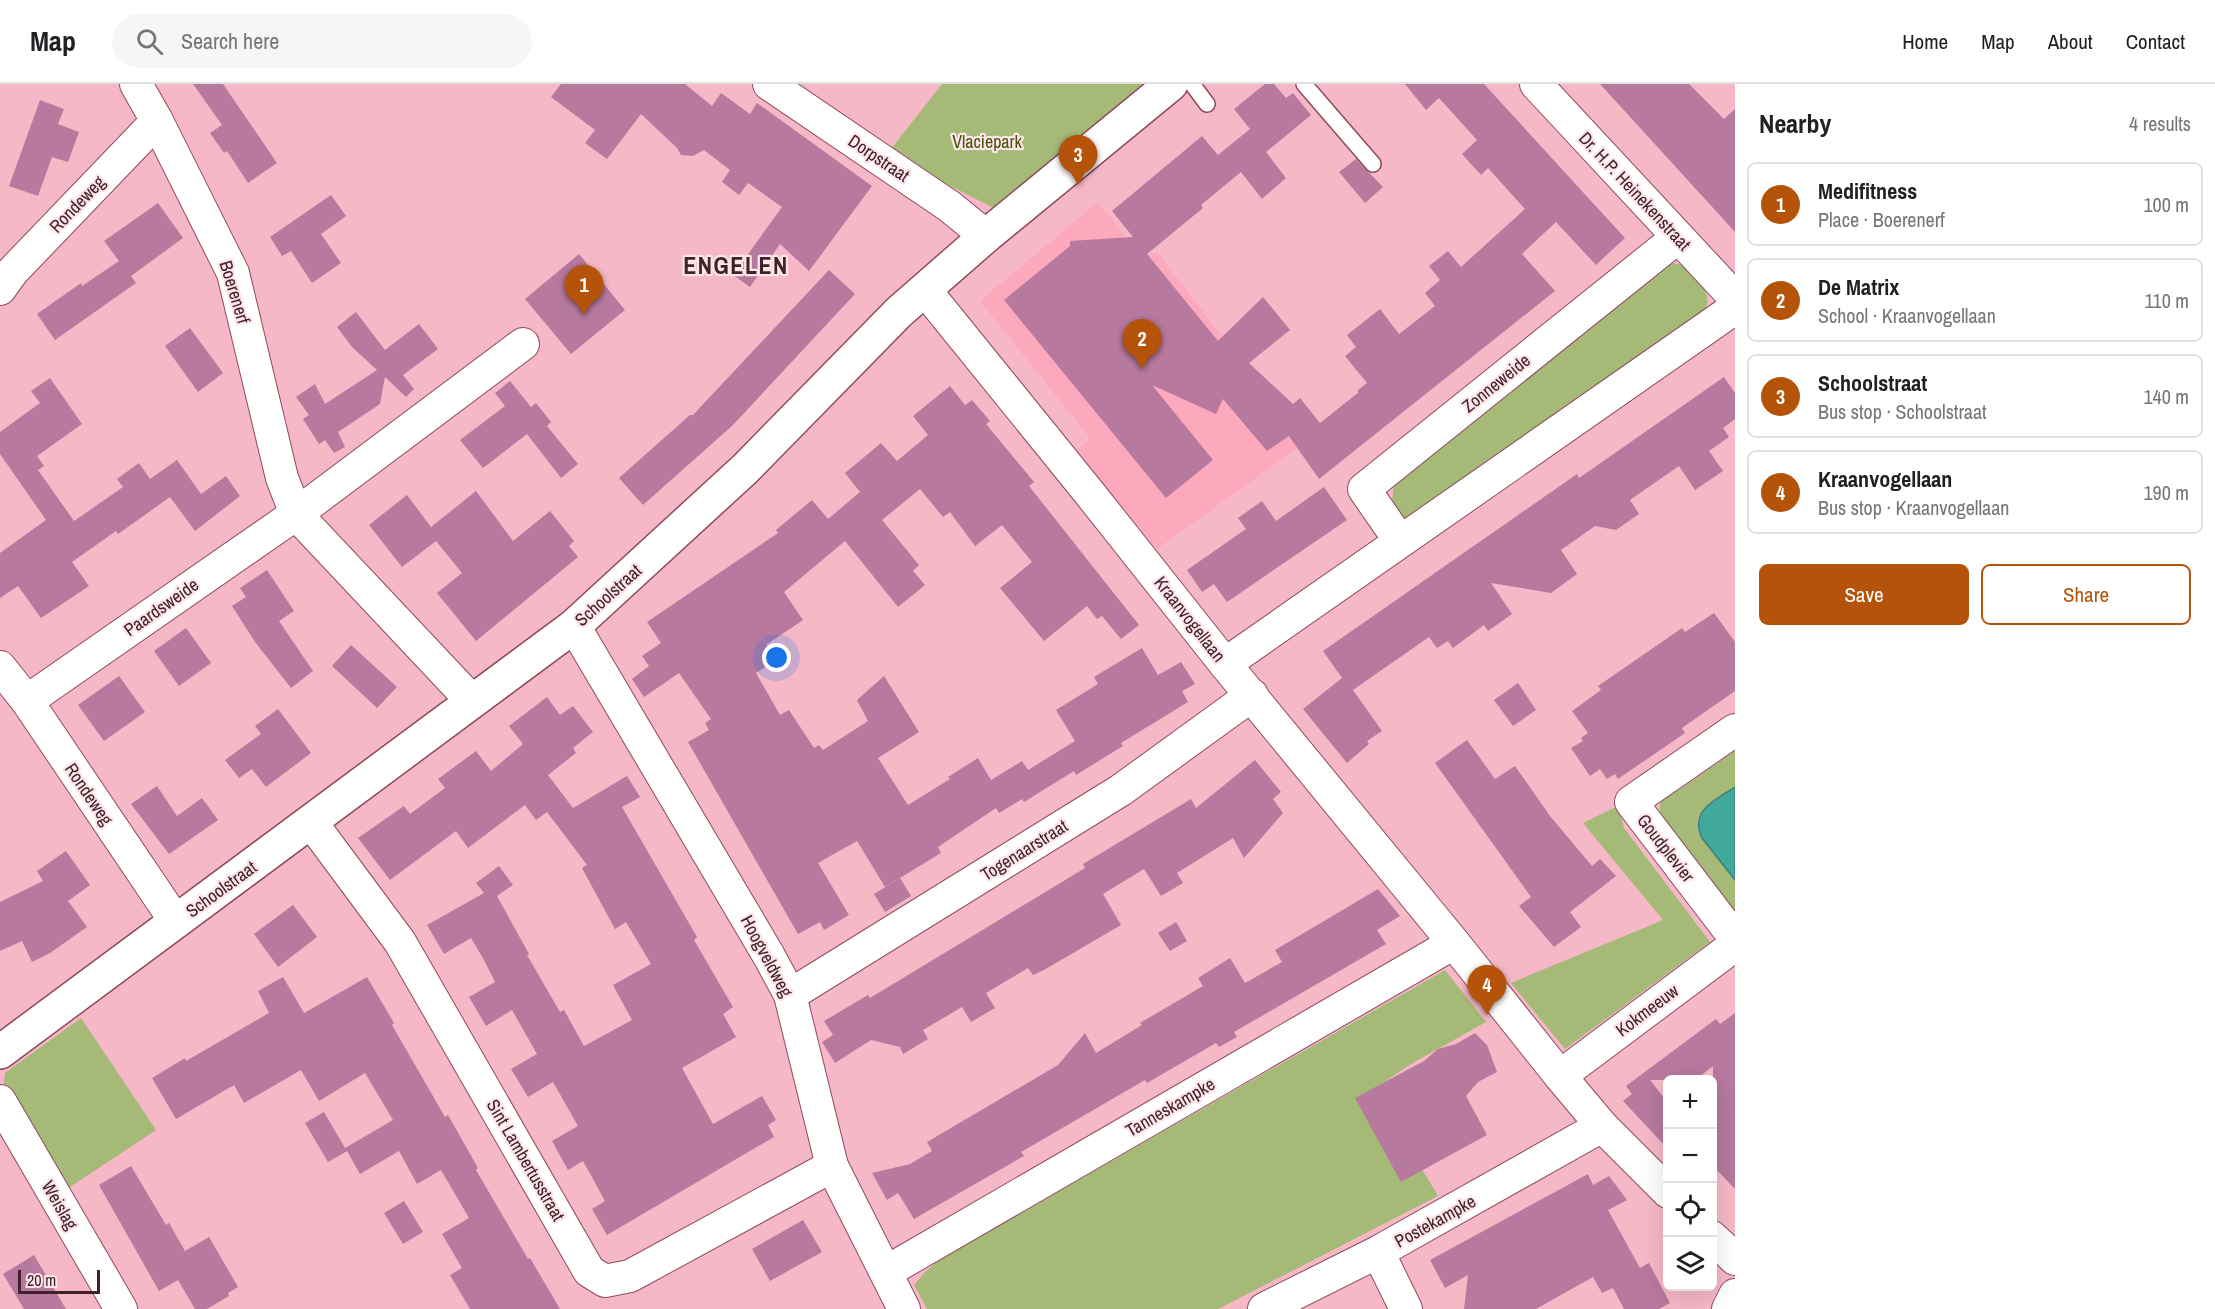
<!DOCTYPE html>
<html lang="en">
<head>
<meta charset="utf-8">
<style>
	body { margin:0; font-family:"Archivo Narrow",sans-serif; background:#f6f6f6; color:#202124 }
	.controls { position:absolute; right:18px; bottom:18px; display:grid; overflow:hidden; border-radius:9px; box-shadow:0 6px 24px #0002 }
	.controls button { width:54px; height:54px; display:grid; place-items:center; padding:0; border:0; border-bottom:2px solid #e0e0e0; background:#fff; color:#202124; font:30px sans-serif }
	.scale { position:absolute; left:18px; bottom:15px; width:82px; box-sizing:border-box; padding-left:6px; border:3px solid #40232a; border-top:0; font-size:16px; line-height:21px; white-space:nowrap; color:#40232a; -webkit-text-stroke:4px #fde5ea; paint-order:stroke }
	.you { position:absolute; left:777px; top:574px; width:21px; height:21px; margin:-15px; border:4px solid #fff; border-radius:50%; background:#1a73e8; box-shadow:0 0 0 9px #1a73e833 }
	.badge { display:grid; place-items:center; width:39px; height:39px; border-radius:50%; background:#b45309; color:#fff; font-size:20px; font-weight:700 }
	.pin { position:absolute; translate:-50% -50px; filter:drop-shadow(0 2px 3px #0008) }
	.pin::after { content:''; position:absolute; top:32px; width:21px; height:18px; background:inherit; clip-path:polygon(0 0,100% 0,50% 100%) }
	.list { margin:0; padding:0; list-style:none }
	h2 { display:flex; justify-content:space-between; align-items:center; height:78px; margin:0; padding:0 24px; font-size:26px }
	h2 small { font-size:20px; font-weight:400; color:#757577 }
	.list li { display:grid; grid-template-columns:39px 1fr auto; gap:18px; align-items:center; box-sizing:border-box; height:84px; margin:0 12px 12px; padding:0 12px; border:2px solid #e0e0e0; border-radius:9px }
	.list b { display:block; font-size:22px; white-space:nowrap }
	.list p { margin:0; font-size:20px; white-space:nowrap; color:#757577 }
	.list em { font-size:20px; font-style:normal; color:#757577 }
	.actions { display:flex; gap:12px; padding:18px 24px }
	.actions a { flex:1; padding:14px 0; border:2px solid #b45309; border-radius:9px; text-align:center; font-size:21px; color:#b45309 }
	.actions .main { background:#b45309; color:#fff }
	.icon { flex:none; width:33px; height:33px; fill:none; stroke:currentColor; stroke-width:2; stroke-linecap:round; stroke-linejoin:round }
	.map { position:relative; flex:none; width:1735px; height:1225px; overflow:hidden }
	header { display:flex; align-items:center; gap:36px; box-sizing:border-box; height:84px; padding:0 30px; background:#fff; border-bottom:2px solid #e0e0e0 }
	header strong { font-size:28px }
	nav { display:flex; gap:33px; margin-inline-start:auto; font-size:21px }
	.search { width:420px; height:54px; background:#f6f6f6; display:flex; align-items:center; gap:15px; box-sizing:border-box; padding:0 21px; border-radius:33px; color:#757577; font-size:22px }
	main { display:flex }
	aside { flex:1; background:#fff }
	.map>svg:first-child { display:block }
</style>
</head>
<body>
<header>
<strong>Map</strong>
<div class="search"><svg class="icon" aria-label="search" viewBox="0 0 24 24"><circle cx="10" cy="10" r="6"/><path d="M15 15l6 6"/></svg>Search here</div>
<nav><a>Home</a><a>Map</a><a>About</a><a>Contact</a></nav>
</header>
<main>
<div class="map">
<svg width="1735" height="1225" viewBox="0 0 1735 1225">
	<rect width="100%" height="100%" fill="#f6b8c6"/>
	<path fill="#fca8bd" d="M1098 118 1141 172 1158 169 1304 359 1157 465 1076 367 1090 354 980 217Z"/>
	<g fill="#a4ba76">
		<path d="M942 0H1155L1006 120 994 124 887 70Z"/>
		<path d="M1665 178 1690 182C1701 200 1717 214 1700 233L1401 438 1391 426 1395 391Z"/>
		<path d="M1735 667V703C1692 733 1685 733 1720 777 1724 782 1733 789 1735 795 1735 803 1735 824 1735 833L1660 742V716L1673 699 1679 706Z"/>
		<path d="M1626 718 1620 727 1624 744 1710 858 1565 965 1511 899 1663 836 1583 739Z"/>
		<path d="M1445 886 1486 938 1411 980 1374 1005 1438 1112 1218 1225H927L914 1201 925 1188 942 1174Z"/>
		<path d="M81 934 156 1046 64 1107 8 1012 4 1001 5 989Z"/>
	</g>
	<path fill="#40a99b" stroke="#408179" stroke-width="1.5" d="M1735 703V796L1702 754C1689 726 1716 716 1735 703Z"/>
	<g fill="#b8799f">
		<path d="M193 0H223L277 79 248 99 227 67 224 69 210 49 222 41Z"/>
		<path d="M561 0H685L712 22 721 9 750 30 757 19 872 102 809 187 780 160 750 203 733 191 782 123 748 99 739 111 722 98 730 86 704 66 693 72 681 71 677 64 641 30 607 75 585 59 595 46 551 13Z"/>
		<path d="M1265 0H1274L1286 14 1293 9 1311 31 1266 68 1286 94 1262 115 1241 88 1201 121 1203 124 1147 170 1218 257 1263 213 1290 246 1249 279 1293 320 1300 314 1320 339 1359 308 1357 307 1367 299 1345 272 1356 263 1347 251 1380 225 1399 250 1435 222 1425 209 1440 196 1429 182 1448 167 1461 183 1525 125 1488 84 1481 91 1462 70 1477 56 1439 14 1426 26 1405 0H1484L1625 154 1596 181 1556 138 1522 170 1555 207 1319 395 1289 352 1267 367 1223 315 1216 330 1152 301 1213 376 1166 414 1004 216 1070 162V157L1133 153 1112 127 1202 52 1218 71 1250 45 1234 25Z"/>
		<path d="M1600 0H1689L1724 35 1735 25V148Z"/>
		<path d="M40 16 64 25 58 40 79 48 68 78 52 73 38 112 9 102Z"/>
		<path d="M1356 75 1383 103 1365 119 1339 88Z"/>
		<path d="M331 111 346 132 321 150 341 179 312 199 291 167 282 172 270 153Z"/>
		<path d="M158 119 183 154 131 192 136 199 55 256 37 230 81 199 82 202 119 177 104 157Z"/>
		<path d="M579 170 625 226 571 270 525 215Z"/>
		<path d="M829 186 855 210 733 341 643 421 619 394 690 331H693Z"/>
		<path d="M356 228 385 266 419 240 438 265 403 291 414 305 406 313 385 293 380 320 338 348 345 363 334 369 325 356 319 360 303 335 309 331 296 313 315 300 325 320 377 286 352 263 337 243Z"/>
		<path d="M190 244 223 289 198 308 165 262Z"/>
		<path d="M1724 293 1735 309V335L1723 344 1729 353 1709 367 1723 387 1695 406 1679 382 1630 416 1639 430 1616 446 1595 442 1561 466 1577 490 1551 509 1491 499 1512 530 1488 547 1484 541 1453 564 1448 557 1437 564 1429 553 1353 606 1382 647 1367 657 1369 660 1347 679 1303 625 1342 594 1323 567 1577 390 1579 394Z"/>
		<path d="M50 294 82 340 37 372 44 382 38 386 74 437 123 403 117 395 139 379 150 395 177 376 201 410 226 392 240 412 195 447 170 413 118 450 116 447 72 478 89 502 41 534 18 502 0 514V469L46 436 0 370V348L40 319 31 307Z"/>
		<path d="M510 297 531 323 536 319 551 338 547 342 578 380 561 394 527 350 483 384 460 356 505 322 495 309Z"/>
		<path d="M950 302 965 321 972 316 990 337 986 340 1034 398 1029 402 1139 541 1121 555 1102 532 1097 535 1087 522 1044 557 1000 504 1032 478 1019 462 1002 441 975 462 950 428 943 433 920 405 882 436 919 481 913 487 925 501 898 523 845 457 784 508 803 536 766 561 776 576 756 589 780 631 789 626 814 664 819 661 823 666 868 637 857 616 884 592 919 648 878 674 908 721 950 695 948 693 978 674 991 696 1022 677 1028 686 1075 657 1056 626 1098 600 1094 593 1142 564 1158 591 1181 578 1195 600 1182 607 1188 618 1121 659 1123 662 1076 691 1074 687 1024 718 1022 715 999 729 996 724 938 763 941 769 885 803 857 757 818 779 849 831 824 846 820 838 798 850 688 658 709 646 705 639 711 635 679 589 644 613 632 595 649 582 642 572 661 559 647 538 778 449 776 446 812 416 828 435 860 408 845 389 881 359 897 377 928 351 913 332Z"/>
		<path d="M1324 403 1347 436 1227 518 1214 500 1202 508 1187 486 1246 445 1238 434 1262 417 1276 437Z"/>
		<path d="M476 407 513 457 550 427 574 457 569 462 578 473 476 557 437 509 462 489 436 457 402 483 369 441 407 411 431 443Z"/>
		<path d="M267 486 294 527 279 537 313 587 291 604 255 558 232 522 246 513 240 504Z"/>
		<path d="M1714 529 1735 558V607L1682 644 1685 649 1618 695 1615 690 1607 695 1600 685 1590 692 1571 664 1583 657 1581 654 1588 649 1572 627 1601 606 1598 602 1682 544 1685 548Z"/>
		<path d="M186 544 211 579 179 602 154 567Z"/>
		<path d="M351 561 397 603 377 624 332 582Z"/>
		<path d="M119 592 145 628 104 657 78 621Z"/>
		<path d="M1518 599 1536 626 1513 642 1494 616Z"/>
		<path d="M547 613 560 631 573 622 593 648 573 664 576 669 548 691 573 724 627 692 640 713 622 723 697 853 694 856 733 923 723 930 736 953 682 984 713 1040 762 1012 776 1036 768 1041 774 1053 607 1151 592 1125 605 1117 583 1077 568 1086 552 1057 578 1042 553 998 528 1013 511 985 537 970 512 926 486 942 469 913 495 898 484 876 471 854 444 870 427 841 484 809 476 799 499 782 513 801 497 812 529 870 527 871 560 928 564 926 584 962 632 936 613 901 651 880 626 838 615 845 582 784 587 781 547 728 536 736 525 721 468 764 456 747 390 796 358 754 404 722 410 730 445 704 438 695 476 667 491 687 523 660 509 642Z"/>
		<path d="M278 625 311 669 266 703 252 685 239 694 225 676 261 650 255 642Z"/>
		<path d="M1467 656 1495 695 1515 682 1550 732 1592 782 1600 775 1616 792 1570 828 1581 843 1554 863 1519 822 1531 813 1435 679Z"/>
		<path d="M1255 676 1281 708 1273 715 1283 729 1244 774 1233 754 1177 789 1183 799 1161 812 1144 785 1103 810 1121 841 1044 886 1033 891 1028 884 986 909 995 924 971 938 962 923 923 946 928 955 903 970 900 963 871 956 835 979 822 958 833 951 824 937 868 911 870 914 1085 784 1083 780 1191 715 1196 724Z"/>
		<path d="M157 702 177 732 202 714 218 736 169 770 131 720Z"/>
		<path d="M66 767 90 801 68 817 87 843 50 869 32 878 22 857 0 867V818L43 797 37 787Z"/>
		<path d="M900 794 911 812 885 828 874 810Z"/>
		<path d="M1378 805 1400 832 1377 846 1386 860 1234 948 1237 953 1219 963 1216 959 1147 999 1145 996 1021 1068 1024 1072 914 1135 898 1109 887 1116 872 1089 910 1080 932 1067 927 1058 1058 981 1085 949 1096 969 1142 941 1140 939 1203 902 1198 894 1230 874 1245 899 1282 878 1275 866Z"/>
		<path d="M293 821 317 853 278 883 254 850Z"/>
		<path d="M1176 838 1187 857 1170 867 1158 849Z"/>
		<path d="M283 893 304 929 367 893 394 939 392 941 445 1033 448 1031 478 1084 476 1086 528 1175 530 1174 560 1225H470L450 1191 462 1184 442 1150 469 1134 441 1086 417 1100 399 1067 360 1090 347 1067 328 1078 305 1039 324 1028 345 1064 393 1036 365 989 319 1017 301 986 244 1019 234 1001 176 1035 152 994 185 974 186 977 269 929 258 907Z"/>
		<path d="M1735 929V1105L1713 1082V982L1695 996H1650L1668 1019V1065L1623 1017 1632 1010 1626 1002 1716 935 1720 940Z"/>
		<path d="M1475 949 1487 961 1497 988 1478 998 1466 1012 1487 1051 1401 1098 1355 1014 1424 977 1438 965 1456 960Z"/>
		<path d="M131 1082 166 1141 169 1139 185 1167 209 1153 238 1203 228 1209 229 1212 207 1225H195L178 1196 159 1207 99 1101Z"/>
		<path d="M1588 1090 1593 1101 1609 1092 1627 1116 1608 1126 1640 1184 1649 1179 1670 1219 1659 1225H1624L1613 1204 1602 1209 1593 1193 1536 1225H1464L1468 1191 1445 1204 1430 1176Z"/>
		<path d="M404 1117 423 1148 403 1160 384 1129Z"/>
		<path d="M803 1136 822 1168 770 1197 752 1165Z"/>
		<path d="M34 1171 66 1225H24L3 1190Z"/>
	</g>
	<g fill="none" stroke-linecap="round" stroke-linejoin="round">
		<defs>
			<g id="lane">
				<path d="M1192 0 1207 20"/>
				<path d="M1304 0 1373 80"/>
			</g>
			<g id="street">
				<path d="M136 0 157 37 233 189 282 394 296 430 472 617"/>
				<path d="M769 0 949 122 986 152"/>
				<path d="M1536 0 1735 214"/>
				<path d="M0 205 13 187 157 37"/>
				<path d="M925 206 1091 411 1225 580 1454 859 1560 992 1602 1042 1668 1108"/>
				<path d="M1400 457 1364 405 1678 153"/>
				<path d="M574 542 769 872 790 911 832 1082 904 1225"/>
				<path d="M1225 580 1735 224"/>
				<path d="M0 583 27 617 176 838"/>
				<path d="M27 617 296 430 523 260"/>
				<path d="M1735 646 1631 718 1735 854"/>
				<path d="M311 738 400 858 589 1187 605 1197 630 1192 832 1082"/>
				<path d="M790 911 1121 706 1252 611"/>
				<path d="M1560 992 1735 861"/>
				<path d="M0 1017 121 1225"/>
				<path d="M1712 1153 1735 1175"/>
				<path d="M1378 1168 1406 1225"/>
				<path d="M886 1188 1454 859"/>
				<path d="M1264 1225 1378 1168 1602 1042"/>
				<path d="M1728 1225 1735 1211"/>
			</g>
			<path id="secondary" d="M0 968 574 542 745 385 899 228 986 152 1171 0"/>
		</defs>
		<use href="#lane" stroke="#8d4a5d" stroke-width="18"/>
		<use href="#street" stroke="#8d4a5d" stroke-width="34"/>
		<use href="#secondary" stroke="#8d4a5d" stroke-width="36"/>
		<use href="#lane" stroke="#fff" stroke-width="15"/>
		<use href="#street" stroke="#fff" stroke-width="32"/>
		<use href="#secondary" stroke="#fff" stroke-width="33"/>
	</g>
	<g text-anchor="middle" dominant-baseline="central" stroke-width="4.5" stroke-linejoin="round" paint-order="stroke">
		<g font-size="18" fill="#435603" stroke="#fde5ea">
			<text x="987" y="57">Vlaciepark</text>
		</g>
		<g font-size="18" fill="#40232a" stroke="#fde5ea">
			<text transform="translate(879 74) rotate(34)">Dorpstraat</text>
			<text transform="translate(1635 107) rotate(47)">Dr. H.P. Heinekenstraat</text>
			<text transform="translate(77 120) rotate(-46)">Rondeweg</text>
			<text transform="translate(235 208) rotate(73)">Boerenerf</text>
			<text transform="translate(1496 299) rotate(-39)">Zonneweide</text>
			<text transform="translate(608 511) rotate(-42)">Schoolstraat</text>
			<text transform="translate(161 523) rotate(-35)">Paardsweide</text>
			<text transform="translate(1190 535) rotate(52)">Kraanvogellaan</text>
			<text transform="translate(89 710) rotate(56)">Rondeweg</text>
			<text transform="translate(1666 764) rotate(52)">Goudplevier</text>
			<text transform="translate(1024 766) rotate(-32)">Togenaarstraat</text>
			<text transform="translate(221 805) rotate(-36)">Schoolstraat</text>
			<text transform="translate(767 872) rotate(62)">Hoogveldweg</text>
			<text transform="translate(1647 926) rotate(-37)">Kokmeeuw</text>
			<text transform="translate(1170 1023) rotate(-30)">Tanneskampke</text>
			<text transform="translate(526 1076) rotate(60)">Sint Lambertusstraat</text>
			<text transform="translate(60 1121) rotate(60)">Weislag</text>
			<text transform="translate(1435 1137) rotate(-29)">Postekampke</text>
		</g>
		<g font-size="24" font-weight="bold" letter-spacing="1.5" fill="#40232a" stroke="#fde5ea">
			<text x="736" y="181">ENGELEN</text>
		</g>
	</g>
</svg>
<div class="controls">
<button>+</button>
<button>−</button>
<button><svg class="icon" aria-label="locate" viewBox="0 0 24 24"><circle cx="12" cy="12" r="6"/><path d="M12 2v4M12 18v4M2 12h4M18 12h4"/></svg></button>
<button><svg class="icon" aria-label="layers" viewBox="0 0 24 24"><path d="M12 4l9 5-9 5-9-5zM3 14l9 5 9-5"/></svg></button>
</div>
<div class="scale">20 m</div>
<div class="you"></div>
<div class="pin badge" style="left:584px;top:231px">1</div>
<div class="pin badge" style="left:1142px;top:285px">2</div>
<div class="pin badge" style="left:1078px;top:101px">3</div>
<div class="pin badge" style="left:1487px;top:931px">4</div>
</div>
<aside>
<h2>Nearby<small>4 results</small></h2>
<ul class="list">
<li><span class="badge">1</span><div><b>Medifitness</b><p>Place · Boerenerf</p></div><em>100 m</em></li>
<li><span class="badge">2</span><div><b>De Matrix</b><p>School · Kraanvogellaan</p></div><em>110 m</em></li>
<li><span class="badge">3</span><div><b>Schoolstraat</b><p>Bus stop · Schoolstraat</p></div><em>140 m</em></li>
<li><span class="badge">4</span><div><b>Kraanvogellaan</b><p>Bus stop · Kraanvogellaan</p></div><em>190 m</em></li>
</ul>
<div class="actions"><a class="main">Save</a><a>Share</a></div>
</aside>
</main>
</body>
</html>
